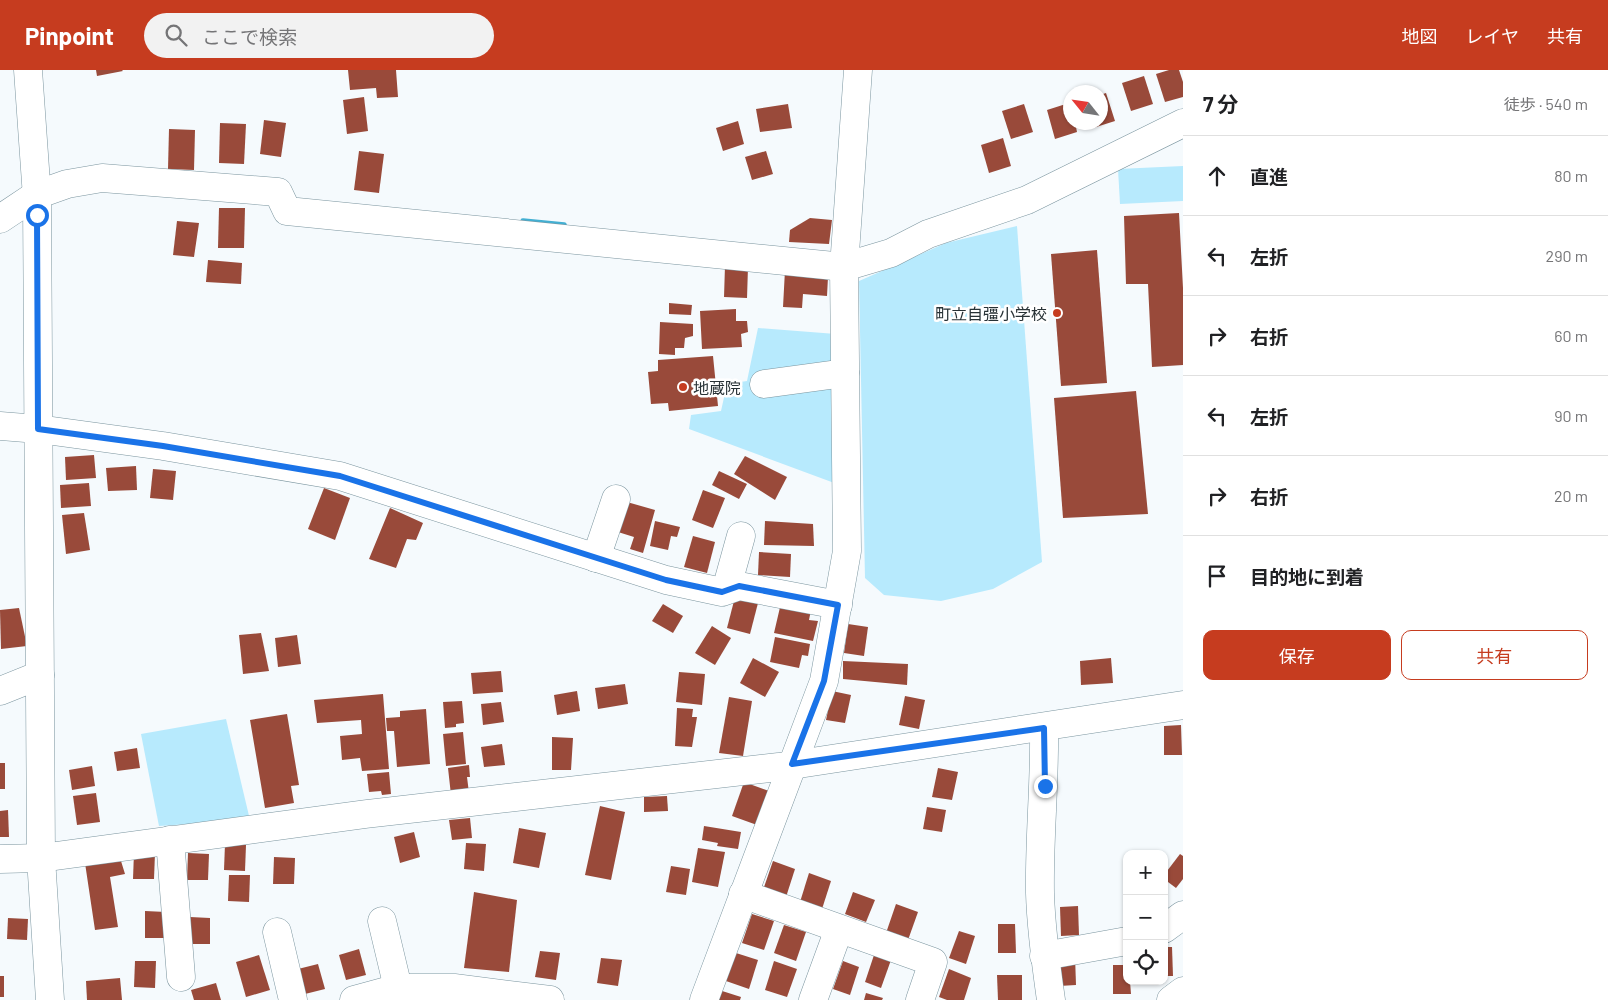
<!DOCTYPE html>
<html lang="ja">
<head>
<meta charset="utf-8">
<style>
	body { margin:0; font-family:Barlow,"Noto Sans JP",sans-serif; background:#f2f2f2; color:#202124 }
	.controls { position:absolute; right:15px; bottom:15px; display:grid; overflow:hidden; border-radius:10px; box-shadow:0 1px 4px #0004 }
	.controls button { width:45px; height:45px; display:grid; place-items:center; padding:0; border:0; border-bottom:1px solid #e0e0e0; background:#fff; color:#202124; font:25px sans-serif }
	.compass { position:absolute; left:1063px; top:15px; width:45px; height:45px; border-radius:50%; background:#fff; box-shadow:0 1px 4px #0004; rotate:300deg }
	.stop { position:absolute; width:15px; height:15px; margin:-11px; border:4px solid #1a73e8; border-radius:50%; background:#fff }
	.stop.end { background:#1a73e8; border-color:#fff; box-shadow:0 1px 5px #0008 }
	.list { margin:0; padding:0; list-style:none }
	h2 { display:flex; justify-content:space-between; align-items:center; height:65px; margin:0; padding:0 20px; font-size:21px }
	h2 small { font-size:16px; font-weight:400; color:#757577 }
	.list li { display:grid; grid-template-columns:32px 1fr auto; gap:15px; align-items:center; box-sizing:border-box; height:80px; padding:0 20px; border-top:1px solid #e0e0e0 }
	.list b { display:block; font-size:19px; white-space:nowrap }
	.list em { font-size:16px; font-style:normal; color:#757577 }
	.actions { display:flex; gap:10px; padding:15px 20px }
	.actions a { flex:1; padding:11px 0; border:1px solid #c63c1f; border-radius:10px; text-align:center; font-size:18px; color:#c63c1f }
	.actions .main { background:#c63c1f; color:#fff }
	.icon { flex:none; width:28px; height:28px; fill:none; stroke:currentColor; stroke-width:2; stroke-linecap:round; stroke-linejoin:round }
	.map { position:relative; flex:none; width:1183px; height:930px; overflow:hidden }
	header { display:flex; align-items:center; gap:30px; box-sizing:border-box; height:70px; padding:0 25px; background:#c63c1f; color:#fff }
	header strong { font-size:24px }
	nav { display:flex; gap:28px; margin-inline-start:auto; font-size:18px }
	.search { width:350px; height:45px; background:#f2f2f2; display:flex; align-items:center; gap:12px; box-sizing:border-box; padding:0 18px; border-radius:28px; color:#757577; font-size:19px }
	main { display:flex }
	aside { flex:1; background:#fff }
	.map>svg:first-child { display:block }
</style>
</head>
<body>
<header>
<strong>Pinpoint</strong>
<div class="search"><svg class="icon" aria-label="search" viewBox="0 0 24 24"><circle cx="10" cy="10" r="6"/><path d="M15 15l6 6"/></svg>ここで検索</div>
<nav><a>地図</a><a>レイヤ</a><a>共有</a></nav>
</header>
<main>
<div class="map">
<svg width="1183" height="930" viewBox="0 0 1183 930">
	<rect width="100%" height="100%" fill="#f5fafd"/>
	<g fill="#b7eafd">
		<path d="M1183 96V131L1120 134 1118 99Z"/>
		<path d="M1017 156 1042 492 993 519 941 531 884 525 865 508 859 211 946 173Z"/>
		<path d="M758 258 836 264 837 414 689 359 691 345 721 341 727 314 747 311Z"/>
		<path d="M226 649 250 750 159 756 141 664Z"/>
	</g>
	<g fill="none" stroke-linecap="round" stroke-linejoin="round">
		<path stroke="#43afd2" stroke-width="5.5" d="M523 151 564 155"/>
	</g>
	<g fill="#994a3a">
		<path d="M96 0H122L123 1 97 6Z"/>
		<path d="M348 0H396L398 27 377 28 376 18 350 20Z"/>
		<path d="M1169 0H1179L1183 12V27L1165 32 1156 4Z"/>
		<path d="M1144 6 1153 34 1131 41 1122 13Z"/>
		<path d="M1106 23 1115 51 1093 58 1092 52H1100V25Z"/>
		<path d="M364 27 368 61 347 64 343 30Z"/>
		<path d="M1069 33 1070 52H1075L1077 62 1055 69 1047 40Z"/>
		<path d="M788 34 792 58 760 62 756 39Z"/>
		<path d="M1024 34 1033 62 1011 69 1002 41Z"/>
		<path d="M264 50 286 53 281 87 260 84Z"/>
		<path d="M738 51 744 74 723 81 716 58Z"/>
		<path d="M220 53 246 54 244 94 219 93Z"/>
		<path d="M169 59 195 60 194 100 168 99Z"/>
		<path d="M1003 68 1011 96 989 103 981 75Z"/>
		<path d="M359 81 384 84 379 123 354 120Z"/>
		<path d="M766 81 773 104 752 110 745 87Z"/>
		<path d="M219 138H245L244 178H218Z"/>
		<path d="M1179 143 1183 218V295L1152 297 1148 214H1126L1124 146Z"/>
		<path d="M810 148 832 150 829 174 789 172 790 160Z"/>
		<path d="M177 151 199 153 194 187 173 185Z"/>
		<path d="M1097 180 1107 313 1061 316 1051 184Z"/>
		<path d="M208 190 242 193 241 214 206 212Z"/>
		<path d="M725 195 748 196 747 228 724 227Z"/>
		<path d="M785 200 828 207 827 226 803 224 802 238 783 237Z"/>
		<path d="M669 233 692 235 691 245 669 244Z"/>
		<path d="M736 239V251H747L748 262 741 264 742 277 702 279 700 241Z"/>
		<path d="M660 252 693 254V266L685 268 684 278H675V285L659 284Z"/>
		<path d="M713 286 718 336 669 341 668 333 651 334 648 302 658 301V290Z"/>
		<path d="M1136 321 1148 444 1063 448 1054 328Z"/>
		<path d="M94 385 96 408 66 410 65 387Z"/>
		<path d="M745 386 787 407 775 430 734 404Z"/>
		<path d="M136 396 137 420 108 421 106 398Z"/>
		<path d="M153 399 176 401 173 430 150 428Z"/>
		<path d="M719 401 747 414 739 429 712 415Z"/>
		<path d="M89 413 91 436 61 438 60 415Z"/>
		<path d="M324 418 350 428 335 470 308 459Z"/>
		<path d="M703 420 725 428 713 458 692 450Z"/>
		<path d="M627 432 655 440 643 483 630 479 634 467 618 462Z"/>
		<path d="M390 438 423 453 416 470 407 469 396 498 369 489Z"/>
		<path d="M84 443 90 480 66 484 62 445Z"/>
		<path d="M655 451 680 457 677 467 671 466 668 480 650 476Z"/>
		<path d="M765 451 813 454 814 476 764 475Z"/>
		<path d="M693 466 715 472 707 503 684 497Z"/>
		<path d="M759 482 791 484 790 507 758 505Z"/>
		<path d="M735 527 758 533 750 564 727 558Z"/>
		<path d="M781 533 811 540 809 550 818 551 813 571 774 563Z"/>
		<path d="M663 534 683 546 673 563 652 551Z"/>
		<path d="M19 538 27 576 1 579 0 540Z"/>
		<path d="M848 554 868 557 864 586 844 583Z"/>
		<path d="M712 556 731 568 715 595 695 583Z"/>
		<path d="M261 563 269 601 243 604 239 565Z"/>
		<path d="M297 565 301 594 278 597 275 568Z"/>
		<path d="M775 567 810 574 808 586 802 585 799 598 770 592Z"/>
		<path d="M753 588 779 602 765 627 740 613Z"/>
		<path d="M1111 588 1113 613 1081 615 1080 591Z"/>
		<path d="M843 591 908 594 907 615 843 609Z"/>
		<path d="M501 601 503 622 473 624 471 603Z"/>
		<path d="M679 602 705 604 702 635 676 632Z"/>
		<path d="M625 614 628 634 598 639 595 618Z"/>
		<path d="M577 621 580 641 557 645 554 625Z"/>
		<path d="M832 621 851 625 845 653 826 650Z"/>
		<path d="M383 624 389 699 362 701 360 688 342 690 340 666 362 664 361 650 317 653 314 630Z"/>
		<path d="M905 626 925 630 919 659 899 655Z"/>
		<path d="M729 627 752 631 743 686 719 683Z"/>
		<path d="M462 631 464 653 456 654V657L445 658 443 632Z"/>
		<path d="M501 632 504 652 483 655 481 634Z"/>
		<path d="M677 638 693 639 692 647H697L692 677 675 676Z"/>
		<path d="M426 639 430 694 397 697 394 661H387L386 648 400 647V641Z"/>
		<path d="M287 644 299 715 291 716 294 733 265 738 250 650Z"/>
		<path d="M1181 655 1182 685H1164V656Z"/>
		<path d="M463 662 466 694 446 696 443 664Z"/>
		<path d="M552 667 573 668 571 700H552Z"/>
		<path d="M502 674 505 695 484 697 481 677Z"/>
		<path d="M137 678 140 698 117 701 114 682Z"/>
		<rect x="0" y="693" width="5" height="26"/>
		<path d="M469 695 470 707H467L469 723 451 725 448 698Z"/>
		<path d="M92 696 95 716 72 720 69 700Z"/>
		<path d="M938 698 958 702 952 730 932 727Z"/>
		<path d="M389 702 391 724 382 725 381 721 369 722 367 704Z"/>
		<path d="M744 712 769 721 757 755 732 746Z"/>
		<path d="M96 723 100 752 77 755 73 726Z"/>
		<path d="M667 726 668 741 644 742V727Z"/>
		<path d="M600 736 625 742 611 810 585 805Z"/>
		<path d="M927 737 946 740 942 762 923 759Z"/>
		<path d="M8 740 9 767H0V741Z"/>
		<path d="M470 748 472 768 452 770 449 750Z"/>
		<path d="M704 756 741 762 738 779 717 776 718 773 702 770Z"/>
		<path d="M519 758 546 763 539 798 513 793Z"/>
		<path d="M414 762 420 787 400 793 394 767Z"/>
		<path d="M466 773 486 774 484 801 464 799Z"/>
		<path d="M225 774 246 775 245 801 224 800Z"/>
		<path d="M698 778 725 782 718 817 692 812Z"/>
		<path d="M134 782 155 783 154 809H133Z"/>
		<path d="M188 783 209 784 208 810H187Z"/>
		<path d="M1180 784 1183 786V809L1176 818 1164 809V805Z"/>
		<path d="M274 787 295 788 294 814H273Z"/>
		<path d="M121 791 125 804 110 807 118 857 95 860 85 793Z"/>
		<path d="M773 791 795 799 786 827 763 820Z"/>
		<path d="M671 796 690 799 686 825 666 822Z"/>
		<path d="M809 803 831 811 822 839 800 832Z"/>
		<path d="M229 805H250L249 832 228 831Z"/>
		<path d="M474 822 517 830 509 902 464 898Z"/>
		<path d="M853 822 875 830 866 852 845 844Z"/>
		<path d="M896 834 918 842 908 870 886 863Z"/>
		<path d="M1078 836 1079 865 1061 866 1060 837Z"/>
		<path d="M145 841 166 842V868H145Z"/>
		<path d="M752 844 774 851 764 880 742 873Z"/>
		<path d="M190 847 210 848V874H189Z"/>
		<path d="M8 848 28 849 27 870 7 869Z"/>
		<path d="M998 854H1015L1016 883H998Z"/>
		<path d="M784 855 806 862 796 891 774 883Z"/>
		<path d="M959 861 975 866 966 894 949 888Z"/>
		<path d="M1164 877H1172L1173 906H1164Z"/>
		<path d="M359 879 366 905 346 910 339 885Z"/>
		<path d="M540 881 560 883 556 910 535 907Z"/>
		<path d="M736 883 758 890 749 919 726 911Z"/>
		<path d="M259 885 270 920 246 927 236 892Z"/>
		<path d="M874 885 891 890 881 918 865 912Z"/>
		<path d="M1058 886H1075L1076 915 1059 916Z"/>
		<path d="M601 888 622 890 618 916 597 913Z"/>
		<path d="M135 891H156L155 918 134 917Z"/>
		<path d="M774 891 797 899 787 927 765 920Z"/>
		<path d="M843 891 859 897 850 925 833 919Z"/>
		<path d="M318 894 325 919 305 924 298 899Z"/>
		<path d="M1113 895H1127V911H1130L1131 924H1113Z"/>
		<path d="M949 899 971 908 964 930H947L939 927Z"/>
		<path d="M997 905H1022V930H998Z"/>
		<rect x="0" y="906" width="4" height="21"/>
		<path d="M120 908 122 930H87L86 911Z"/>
		<path d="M216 913 221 930H194L191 920Z"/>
		<path d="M719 920 741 927 740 930H715Z"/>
		<path d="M866 923 883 928 882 930H864Z"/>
	</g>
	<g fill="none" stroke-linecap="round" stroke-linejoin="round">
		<defs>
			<g id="minor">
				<path d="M28 0 37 127 41 788 50 930"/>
				<path d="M0 149 36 125 67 114 102 108 278 122 287 141 844 197 891 183 928 164 1027 130 1183 53"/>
				<path d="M764 314 845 303"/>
				<path d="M0 356 38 359 163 376 340 406 666 510 722 522 739 516 838 535"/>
				<path d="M596 488 616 429"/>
				<path d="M726 520 741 466"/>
				<path d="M0 621 40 605"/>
				<path d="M1044 658C1045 713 1039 769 1040 823 1041 859 1046 895 1051 930"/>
				<path d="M170 770 181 907"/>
				<path d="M0 789 41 788 366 744 779 697 1183 635"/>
				<path d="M743 824 933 892 920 930"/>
				<path d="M382 851 398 918 399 930"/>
				<path d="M1164 859 1183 845"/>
				<path d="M277 862 293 930"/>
				<path d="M1044 886 1127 871"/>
				<path d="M354 930 398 918H454L550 930"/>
				<path d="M704 930 824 611 847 481 844 197 858 0"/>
				<path d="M813 930 839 859"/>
				<path d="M1171 930 1183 921"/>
			</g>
		</defs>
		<use href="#minor" stroke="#7b959f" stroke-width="29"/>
		<use href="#minor" stroke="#fff" stroke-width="28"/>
	</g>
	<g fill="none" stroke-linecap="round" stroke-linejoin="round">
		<path stroke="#1a73e8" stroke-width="6" d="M37 145 38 359 163 376 340 406 666 510 722 522 739 516 838 535 824 611 792 694 1044 658 1045 716"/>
	</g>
	<g fill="#c63c1f" stroke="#fff" stroke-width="2">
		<circle cx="1057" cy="243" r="5"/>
		<circle cx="683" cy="317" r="5"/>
	</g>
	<g text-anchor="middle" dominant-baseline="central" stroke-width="5" stroke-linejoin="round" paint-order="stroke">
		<g font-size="16" fill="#283236" stroke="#fff" text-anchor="end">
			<text x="1047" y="243">町立自彊小学校</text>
			<text x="693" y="317" text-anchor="start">地蔵院</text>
		</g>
	</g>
</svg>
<div class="controls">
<button>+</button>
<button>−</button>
<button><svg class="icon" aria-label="locate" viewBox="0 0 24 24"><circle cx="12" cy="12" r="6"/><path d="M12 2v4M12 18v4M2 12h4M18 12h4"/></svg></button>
</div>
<svg class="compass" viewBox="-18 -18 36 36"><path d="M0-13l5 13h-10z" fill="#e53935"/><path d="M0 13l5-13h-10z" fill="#757577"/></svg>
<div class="stop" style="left:37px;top:145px"></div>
<div class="stop end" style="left:1045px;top:716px"></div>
</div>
<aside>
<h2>7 分<small>徒歩 · 540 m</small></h2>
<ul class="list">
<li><svg class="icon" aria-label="ahead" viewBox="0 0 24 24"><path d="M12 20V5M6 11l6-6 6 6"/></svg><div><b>直進</b></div><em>80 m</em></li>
<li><svg class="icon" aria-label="left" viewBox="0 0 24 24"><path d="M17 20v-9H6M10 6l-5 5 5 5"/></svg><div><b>左折</b></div><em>290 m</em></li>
<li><svg class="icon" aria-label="right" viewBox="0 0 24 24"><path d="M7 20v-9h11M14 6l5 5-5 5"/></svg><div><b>右折</b></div><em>60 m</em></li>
<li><svg class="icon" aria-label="left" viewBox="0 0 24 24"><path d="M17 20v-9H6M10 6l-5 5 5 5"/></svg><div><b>左折</b></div><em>90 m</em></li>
<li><svg class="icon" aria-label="right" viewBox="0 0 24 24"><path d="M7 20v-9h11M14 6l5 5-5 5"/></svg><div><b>右折</b></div><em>20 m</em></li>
<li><svg class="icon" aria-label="arrive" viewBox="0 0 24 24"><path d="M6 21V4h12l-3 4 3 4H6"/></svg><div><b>目的地に到着</b></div></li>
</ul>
<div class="actions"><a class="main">保存</a><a>共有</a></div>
</aside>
</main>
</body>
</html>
